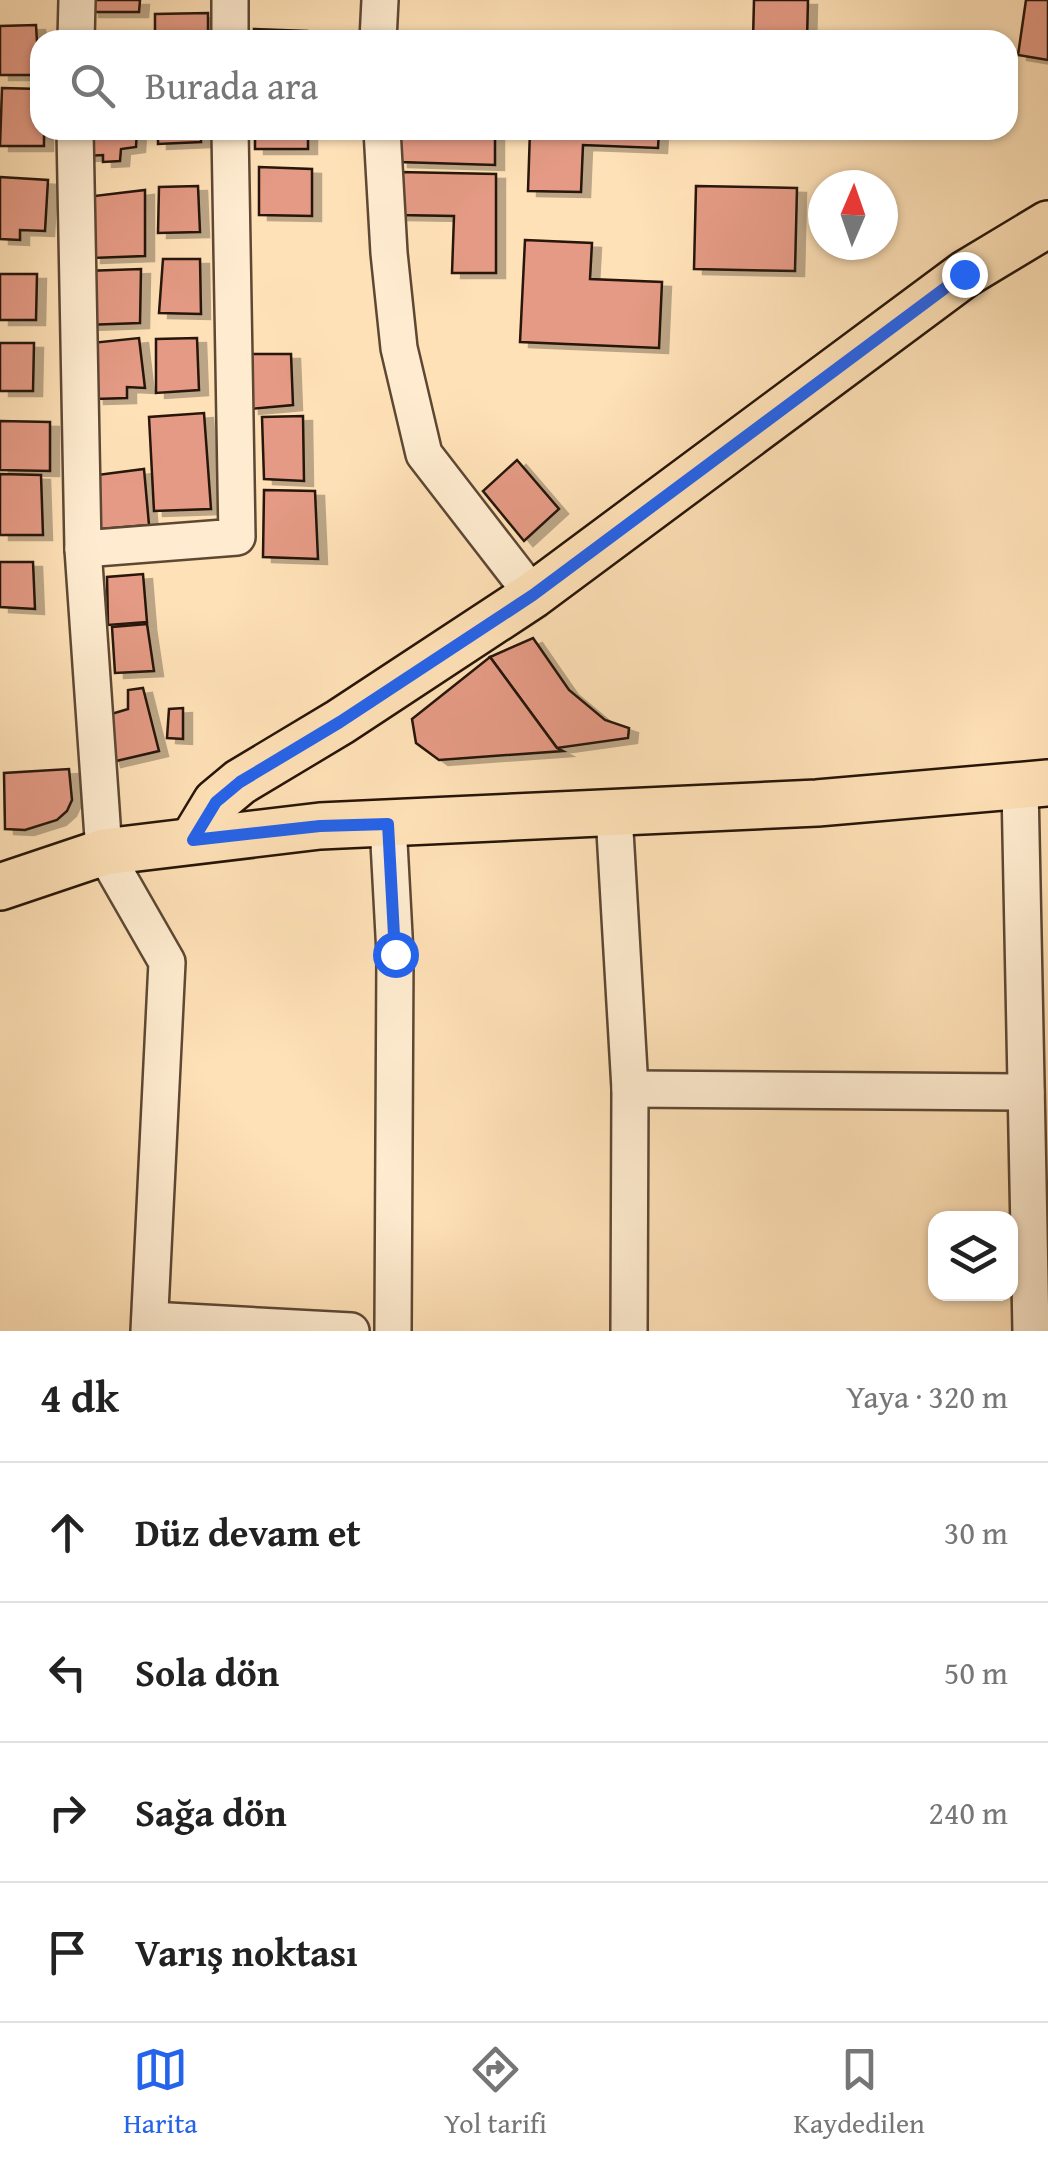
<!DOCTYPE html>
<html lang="tr">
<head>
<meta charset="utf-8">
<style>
	body { margin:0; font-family:"Gentium Book Plus",serif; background:#f6f6f6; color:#222 }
	.controls { position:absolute; right:30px; bottom:30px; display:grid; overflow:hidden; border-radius:20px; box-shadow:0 2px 8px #0004 }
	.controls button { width:90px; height:90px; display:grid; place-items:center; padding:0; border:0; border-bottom:2px solid #e0e0e0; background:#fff; color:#222; font:50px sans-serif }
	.compass { position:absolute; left:808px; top:170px; width:90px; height:90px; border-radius:50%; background:#fff; box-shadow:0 2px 8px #0004; rotate:2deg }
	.stop { position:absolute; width:30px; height:30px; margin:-22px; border:8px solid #2563eb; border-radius:50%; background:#fff }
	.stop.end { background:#2563eb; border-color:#fff; box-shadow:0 2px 10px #0008 }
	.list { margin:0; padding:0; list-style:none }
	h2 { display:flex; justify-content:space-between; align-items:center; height:130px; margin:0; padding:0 40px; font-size:42px }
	h2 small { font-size:32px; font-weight:400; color:#767676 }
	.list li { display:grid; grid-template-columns:65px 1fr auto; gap:30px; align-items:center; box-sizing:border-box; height:140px; padding:0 40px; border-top:2px solid #e0e0e0 }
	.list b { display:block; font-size:38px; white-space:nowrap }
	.list em { font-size:32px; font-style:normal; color:#767676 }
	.icon { flex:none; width:55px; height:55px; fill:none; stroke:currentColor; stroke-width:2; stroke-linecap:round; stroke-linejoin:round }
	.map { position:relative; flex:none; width:1048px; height:1331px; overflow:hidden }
	.search { position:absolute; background:#fff; box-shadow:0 2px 8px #0004; left:30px; right:30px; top:30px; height:110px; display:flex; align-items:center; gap:25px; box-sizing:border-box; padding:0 35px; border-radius:30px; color:#767676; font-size:38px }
	.sheet { height:690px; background:#fff }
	nav { display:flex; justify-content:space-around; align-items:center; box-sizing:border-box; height:140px; border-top:2px solid #e0e0e0; background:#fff; font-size:28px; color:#767676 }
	nav a { display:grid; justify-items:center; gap:5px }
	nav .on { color:#2563eb }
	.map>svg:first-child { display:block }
</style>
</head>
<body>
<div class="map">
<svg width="1048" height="1331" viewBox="0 0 1048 1331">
	<defs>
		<filter id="shadow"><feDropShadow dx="9" dy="5" stdDeviation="0" flood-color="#0004"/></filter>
	</defs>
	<rect width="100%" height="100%" fill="#ffe1b7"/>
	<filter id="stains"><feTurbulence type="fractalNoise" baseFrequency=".002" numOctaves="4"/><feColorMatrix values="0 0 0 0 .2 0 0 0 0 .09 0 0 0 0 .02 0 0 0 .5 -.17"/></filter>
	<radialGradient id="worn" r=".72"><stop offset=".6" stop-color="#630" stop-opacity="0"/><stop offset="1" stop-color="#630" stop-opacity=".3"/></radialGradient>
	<g fill="#e49a84" stroke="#271508" stroke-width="2.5" filter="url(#shadow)">
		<path d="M90 0H140L139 12H90Z"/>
		<path d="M754 0H808L807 40H753Z"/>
		<path d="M1026 0H1048V60L1018 55Z"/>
		<path d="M208 13V40H155V14Z"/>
		<path d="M36 25 39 75H0V26Z"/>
		<path d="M254 29 307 31V40H254Z"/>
		<path d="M2 88 40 89V130H44V146H0Z"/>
		<path d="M84 130H137L136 147 121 149 120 161 103 162V155L86 156Z"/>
		<path d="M158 130H200L201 142 158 144Z"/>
		<rect x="255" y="130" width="53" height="19"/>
		<path d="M398 130H495V165L399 162Z"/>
		<path d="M530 130H659L658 148 583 145 581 192 528 191Z"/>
		<path d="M713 130H842V131Z"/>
		<path d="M259 167 312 169V216L259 215Z"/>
		<path d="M399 172 496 174V273H452L454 216 398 215Z"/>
		<path d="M0 177 48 180 45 231 20 230V240L0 239Z"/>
		<path d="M198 186 200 232 158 233 159 187Z"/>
		<path d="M696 186 797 188 795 271 694 269Z"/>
		<path d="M145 190V256L92 258 94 196Z"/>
		<path d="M525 240 592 243 590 279 662 282 659 348 520 342Z"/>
		<path d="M163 259H200L201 314 159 313Z"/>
		<path d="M141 269 140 323 85 325V271Z"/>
		<path d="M0 274H37L36 320H0Z"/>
		<path d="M139 338 145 388 127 387V398L95 399 91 343Z"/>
		<path d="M197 338 199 390 156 393V339Z"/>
		<path d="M0 343H34L33 391H0Z"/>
		<path d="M250 354H291L293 405 250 409Z"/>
		<path d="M204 413 211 509 154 511 149 417Z"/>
		<path d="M303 416 304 481 264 479 262 417Z"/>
		<path d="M0 421 50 422V471L0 470Z"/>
		<path d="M517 460 559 509 524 541 483 491Z"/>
		<path d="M144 469 149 525 101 529 97 475Z"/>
		<path d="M0 474 41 475 43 535H0Z"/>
		<path d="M264 490 315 491 318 559 263 557Z"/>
		<path d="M0 562H33L35 609 0 607Z"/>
		<path d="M143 574 147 622 108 625 107 577Z"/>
		<path d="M147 624 154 671 115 673 112 627Z"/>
		<path d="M533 638 569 690 605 720 629 728 628 738 557 748 490 657Z"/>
		<path d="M490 657 557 748 563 751 439 760 416 743 412 719Z"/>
		<path d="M143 688 159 751 112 762 101 717 128 709V690Z"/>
		<path d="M183 708V739L167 738 169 709Z"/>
		<path d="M69 769 72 800 67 811 57 820 25 830 5 829 4 773Z"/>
	</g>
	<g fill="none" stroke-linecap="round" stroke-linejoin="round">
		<defs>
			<g id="minor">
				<path d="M76 40 77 0"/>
				<path d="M230 40V0"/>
				<path d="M378 40 380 0"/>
				<path d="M75 130 83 549 104 852 167 962 149 1331"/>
				<path d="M382 130 389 253 399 348 424 454 533 595"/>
				<path d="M83 549 237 537 230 130"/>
				<path d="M1020 786 1031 1331"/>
				<path d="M614 814 630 1089 629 1331"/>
				<path d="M388 824 395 954 393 1331"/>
				<path d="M630 1089 1026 1092"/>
				<path d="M150 1320 351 1331"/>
			</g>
			<g id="major">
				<path d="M193 840 216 802 240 782 340 722 533 595 965 274 1048 224"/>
				<path d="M0 887 104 852 320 826 817 803 1048 783"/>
			</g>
		</defs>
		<use href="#minor" stroke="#5d4834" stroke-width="40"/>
		<use href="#major" stroke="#271508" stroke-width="50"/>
		<use href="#minor" stroke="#ffecd0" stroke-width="35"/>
		<use href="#major" stroke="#ffe1b7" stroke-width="45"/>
	</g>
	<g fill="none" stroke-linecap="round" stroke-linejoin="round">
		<path stroke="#2563eb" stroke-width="12" d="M395 954 388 824 320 826 193 840 216 802 240 782 340 722 533 595 964 274"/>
	</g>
	<rect width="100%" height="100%" filter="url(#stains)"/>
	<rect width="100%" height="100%" fill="url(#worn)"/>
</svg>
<div class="controls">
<button><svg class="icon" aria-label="layers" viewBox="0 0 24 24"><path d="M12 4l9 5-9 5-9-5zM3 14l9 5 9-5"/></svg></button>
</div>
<svg class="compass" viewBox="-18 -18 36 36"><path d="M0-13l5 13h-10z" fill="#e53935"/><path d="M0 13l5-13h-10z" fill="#767676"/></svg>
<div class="stop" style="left:395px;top:954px"></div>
<div class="stop end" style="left:964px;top:274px"></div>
<div class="search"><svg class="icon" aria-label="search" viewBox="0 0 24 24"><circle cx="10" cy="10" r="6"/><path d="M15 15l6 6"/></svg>Burada ara</div>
</div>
<section class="sheet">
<h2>4 dk<small>Yaya · 320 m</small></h2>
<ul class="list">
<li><svg class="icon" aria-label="ahead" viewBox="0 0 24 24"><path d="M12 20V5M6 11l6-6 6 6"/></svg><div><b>Düz devam et</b></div><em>30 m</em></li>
<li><svg class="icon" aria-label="left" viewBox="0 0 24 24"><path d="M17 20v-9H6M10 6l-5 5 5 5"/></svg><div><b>Sola dön</b></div><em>50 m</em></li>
<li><svg class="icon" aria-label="right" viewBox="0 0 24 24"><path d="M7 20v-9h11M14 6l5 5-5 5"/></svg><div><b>Sağa dön</b></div><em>240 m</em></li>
<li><svg class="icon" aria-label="arrive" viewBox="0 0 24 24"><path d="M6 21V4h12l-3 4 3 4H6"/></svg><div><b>Varış noktası</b></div></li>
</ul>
</section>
<nav>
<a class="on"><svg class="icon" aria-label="map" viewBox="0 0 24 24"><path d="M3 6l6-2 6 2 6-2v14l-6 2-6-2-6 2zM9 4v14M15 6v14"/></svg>Harita</a>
<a><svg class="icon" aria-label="directions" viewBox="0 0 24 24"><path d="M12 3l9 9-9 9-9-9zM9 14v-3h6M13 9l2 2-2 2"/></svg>Yol tarifi</a>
<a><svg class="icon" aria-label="saved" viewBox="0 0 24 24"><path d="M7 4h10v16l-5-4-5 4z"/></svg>Kaydedilen</a>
</nav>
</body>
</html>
